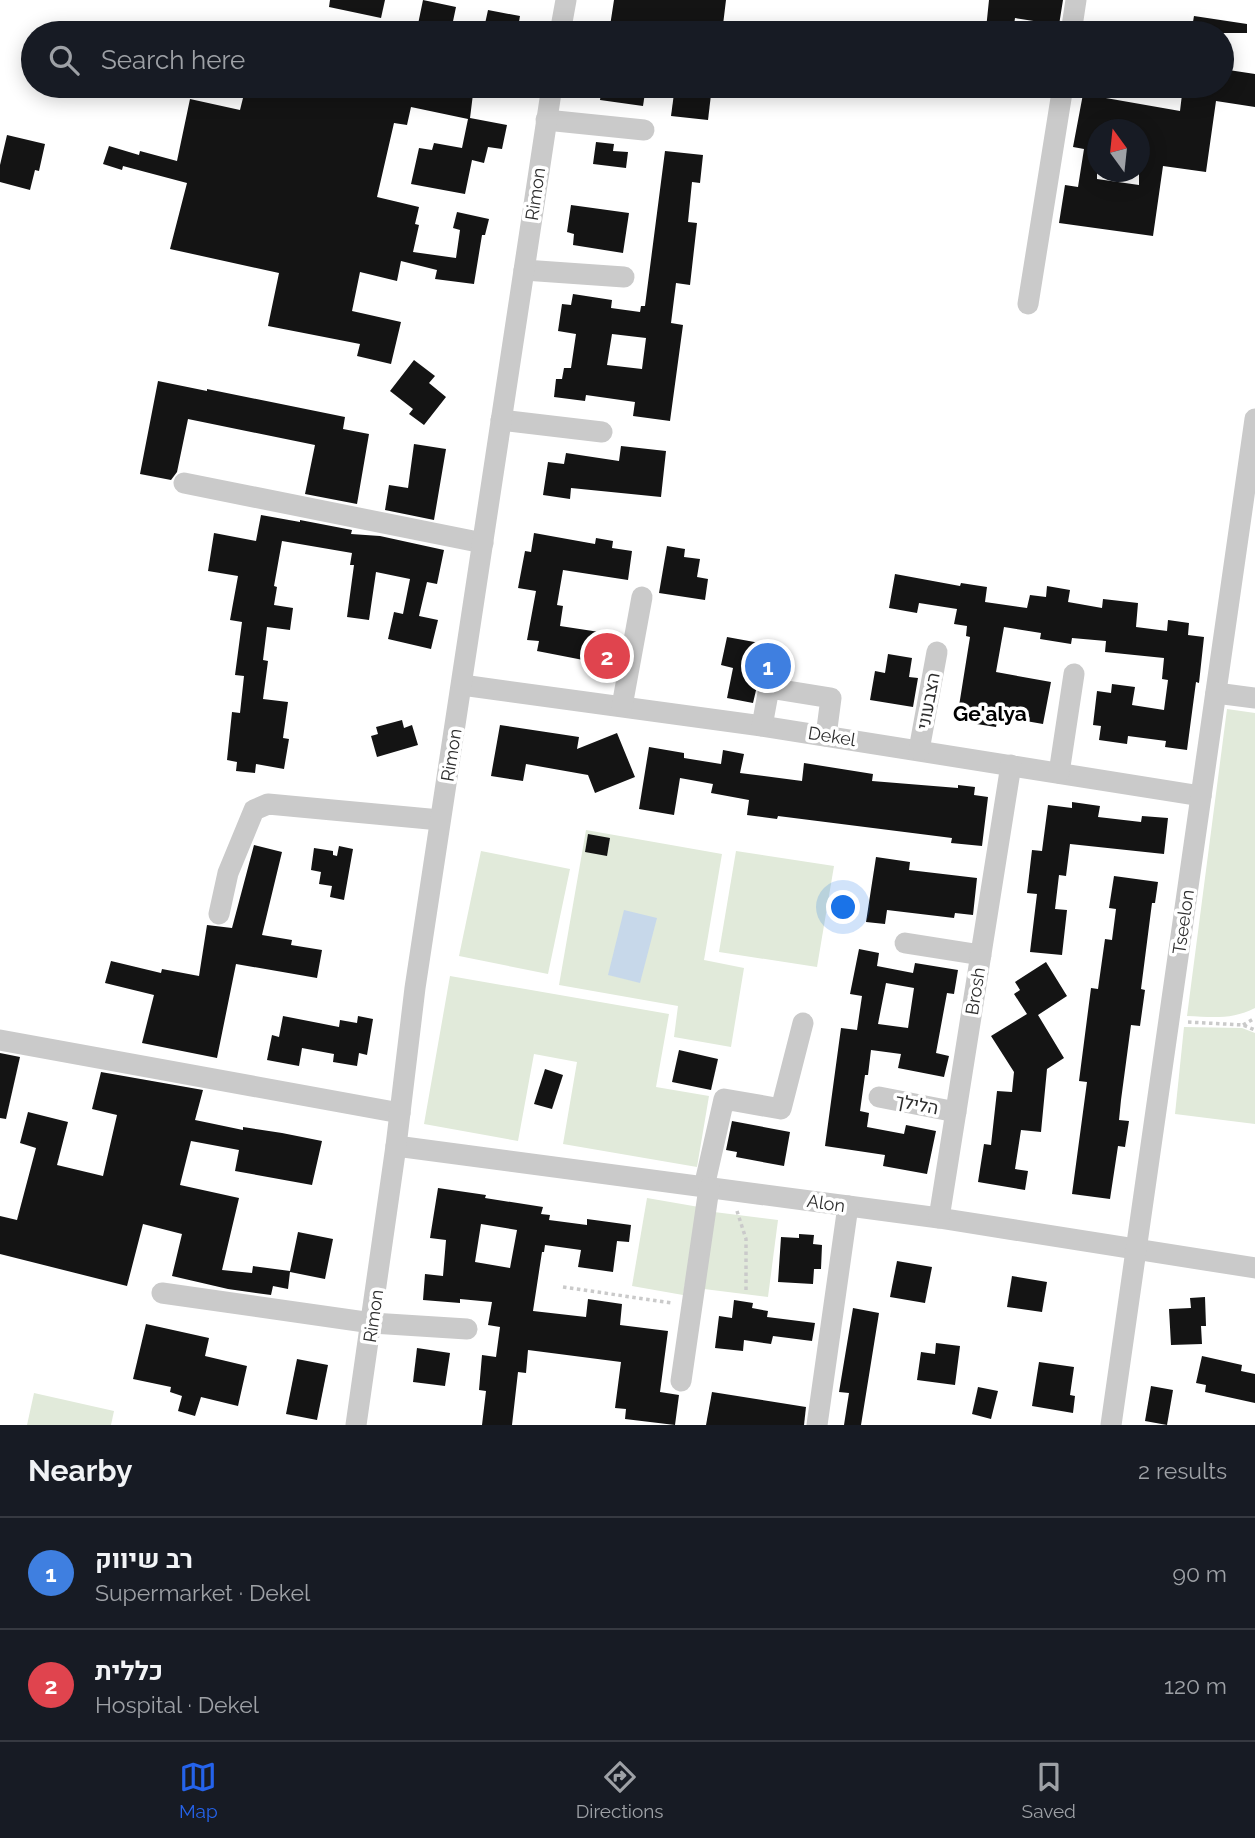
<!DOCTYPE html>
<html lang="en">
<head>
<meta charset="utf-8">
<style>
	body { margin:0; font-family:Raleway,Heebo,sans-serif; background:#20242c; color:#f1f3f6 }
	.compass { position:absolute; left:1087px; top:119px; width:63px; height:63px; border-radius:50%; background:#171b24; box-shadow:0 4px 18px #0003; rotate:345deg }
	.you { position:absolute; left:844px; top:908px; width:24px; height:24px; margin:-18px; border:5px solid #fff; border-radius:50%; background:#1a73e8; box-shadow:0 0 0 10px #1a73e833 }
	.badge { display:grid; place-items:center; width:46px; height:46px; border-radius:50%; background:#2563eb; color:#fff; font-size:23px; font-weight:700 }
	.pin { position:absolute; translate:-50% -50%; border:4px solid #fff; box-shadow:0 2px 7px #0006 }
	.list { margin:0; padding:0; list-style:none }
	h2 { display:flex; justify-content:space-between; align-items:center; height:91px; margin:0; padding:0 28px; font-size:30px }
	h2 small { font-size:23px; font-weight:400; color:#9ea1a6 }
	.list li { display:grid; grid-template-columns:46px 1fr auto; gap:21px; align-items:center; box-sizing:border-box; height:112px; padding:0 28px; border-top:2px solid #363941 }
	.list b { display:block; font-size:26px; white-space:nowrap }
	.list p { margin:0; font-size:23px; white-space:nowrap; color:#9ea1a6 }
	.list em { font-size:23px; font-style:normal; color:#9ea1a6 }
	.icon { flex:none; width:38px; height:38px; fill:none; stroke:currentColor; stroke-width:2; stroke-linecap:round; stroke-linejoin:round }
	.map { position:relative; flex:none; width:1255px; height:1425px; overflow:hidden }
	.search { position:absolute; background:#171b24; box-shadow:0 4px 18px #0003; left:21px; right:21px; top:21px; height:77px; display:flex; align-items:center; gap:18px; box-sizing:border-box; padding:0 24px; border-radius:38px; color:#9ea1a6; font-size:26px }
	.sheet { height:315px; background:#171b24 }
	nav { display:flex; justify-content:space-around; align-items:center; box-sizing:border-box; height:98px; border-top:2px solid #363941; background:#171b24; font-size:19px; color:#9ea1a6 }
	nav a { display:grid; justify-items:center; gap:4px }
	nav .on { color:#2563eb }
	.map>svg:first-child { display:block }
</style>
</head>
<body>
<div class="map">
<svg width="1255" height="1425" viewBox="0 0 1255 1425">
	<rect width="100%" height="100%" fill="#fff"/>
	<g fill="#e1eada">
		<path d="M1227 709 1255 713V1008C1232 1020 1212 1017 1187 1016Z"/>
		<path d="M586 830 722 854 704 960 744 968 731 1047 674 1037 678 1006 559 985Z"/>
		<path d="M481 851 570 869 548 974 459 956Z"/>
		<path d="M736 851 834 866 817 967 719 952Z"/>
		<path d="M450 976 669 1014 656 1087 709 1096 697 1167 563 1144 577 1062 534 1054 518 1141 424 1124Z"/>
		<path d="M1184 1027 1242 1028 1255 1033V1124L1175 1114Z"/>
		<path d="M647 1198 699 1207 683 1295 632 1286Z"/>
		<path d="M714 1212 778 1220 768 1297 704 1289Z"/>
		<path d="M34 1393 114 1411 111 1425H27Z"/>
	</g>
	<path fill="#c7d8ea" d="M624 910 657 918 640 983 608 975Z"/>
	<g fill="#141414" fill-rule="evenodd">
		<path d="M330 0H385L381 18 329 7Z"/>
		<path d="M423 0 456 7 452 26 443 24 441 33 417 29Z"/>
		<path d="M614 0H726L722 33H687L688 26 654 22 652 32 610 26Z"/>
		<path d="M989 0H1063L1059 25 1015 18 1013 32 986 29Z"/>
		<path d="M488 10 520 16 517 33H483Z"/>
		<path d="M1194 16 1247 24V33H1191Z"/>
		<path d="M1222 69 1255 74V107L1216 101 1206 172 1163 166 1153 236 1059 223 1065 185 1078 187 1084 149 1073 147 1083 94 1180 111 1183 86H1222ZM1097 130H1139V185L1097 179Z"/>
		<path d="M246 86H443L442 89 473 94 470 118 507 125 502 149 488 147 484 163 472 160 465 194 411 184 419 148 432 150 434 143 462 148 468 119 411 107 407 125 394 123 377 197 419 207 415 224 419 225 413 252 456 258 460 230 453 228 457 212 489 219 485 235H482L474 284 435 279 437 270 401 261 397 281 360 272 352 311 401 322 391 364 357 356 360 344 268 326 279 273 170 249 187 183 123 166 122 170 103 164 109 146 139 155 140 151 177 161 190 99 240 110Z"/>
		<path d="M602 86H646L643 106 600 100Z"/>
		<path d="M675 86H712L708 120 671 116Z"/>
		<path d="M7 135 45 144 39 171 35 170 30 190 0 182V165Z"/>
		<path d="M596 142 614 144 613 151 628 152 626 168 593 164Z"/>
		<path d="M665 151 703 155 700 183 692 182 688 222 697 223 690 285 676 283 671 323 683 325 670 421 633 416 635 402 586 395 585 401 554 397 556 379H562L564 368H571L576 334 558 331 562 304 571 305 573 294 612 300 611 308 640 312 641 306H645ZM612 334 646 338 642 369 607 365Z"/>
		<path d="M571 205 629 213 623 253 573 245 574 234 567 232Z"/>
		<path d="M414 360 435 376 429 383 446 397 424 425 409 414 413 409 390 391Z"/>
		<path d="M158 381 207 391V389L345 417 343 429 369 434 357 504 305 494 315 445 188 419 177 472 171 480 140 474Z"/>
		<path d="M414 444 446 449 434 520 385 510 389 485 408 488Z"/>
		<path d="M621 446 666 451 661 497 571 488 570 499 543 495 548 462 564 464 566 453 619 461Z"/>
		<path d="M261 515 300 522V520L352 530 351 534 380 536 444 550 437 584 427 582 419 616 438 620 431 649 388 639 394 612 403 614 410 579 376 572 369 620 347 617 354 565H350L352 553 282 541 274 586 277 587 274 605 293 608 290 630 267 627 263 660 268 661 263 699 288 702 283 738 289 739 284 769 256 764 255 773 236 771 237 762 227 760 232 712 240 713 244 676 235 675 242 622 230 620 238 576 208 571 214 533 256 541Z"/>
		<path d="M534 533 595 544 596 538 613 541 612 548 632 551 628 580 563 570 557 605 563 606 560 626 619 635 614 666 537 651 539 641 527 640 536 591 518 588 525 551 531 552Z"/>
		<path d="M667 546 685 549 684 557 700 559 697 577 708 579 705 600 659 593Z"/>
		<path d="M895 574 960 586 961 583 987 587 985 602 1027 608 1030 595 1046 597 1047 586 1070 590 1068 602 1102 608 1103 599 1138 603 1136 627 1167 631 1168 620 1189 623 1188 635 1204 637 1199 683 1196 682 1187 750 1165 747 1166 741 1128 736 1127 744 1099 740 1101 726 1093 725 1097 691 1111 693 1112 684 1135 687 1132 705 1164 710 1168 680 1162 679 1164 658 1105 652 1106 641 1072 638 1071 644 1040 639 1041 633 1004 627 996 672 1051 682 1043 724 998 716 996 727 970 723 972 708 959 706 970 637 966 636 967 626 954 624 957 609 919 603 917 613 889 608Z"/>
		<path d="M727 637 781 647 776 671 761 669 753 703 727 698 733 668 721 665Z"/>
		<path d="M888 654 912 658 909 677 918 678 913 707 870 700 875 671 885 673Z"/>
		<path d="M402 720 404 728 412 725 418 745 377 757 371 736 378 734 376 727Z"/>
		<path d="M500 725 579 737 577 749 617 733 635 777 595 793 588 775 526 764 523 781 491 776Z"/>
		<path d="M649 747 684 753V758L721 764 723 750 744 754 740 773 802 781 804 763 873 774 872 781 958 788V785L975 787 974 795 988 797 982 846 951 843 952 838 778 816 777 819 747 815 749 800 711 793 713 784 680 778 674 815 639 809Z"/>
		<path d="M1072 802 1100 806 1098 817 1141 822 1142 816 1168 818 1164 854 1070 844 1066 876 1059 875 1055 909 1067 910 1062 955 1030 952 1037 894 1027 893 1032 850 1042 851 1048 805 1072 808Z"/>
		<path d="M588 834 610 838 607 856 585 852Z"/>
		<path d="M254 845 282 852 262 935 292 940 291 945 322 950 317 978 236 964 217 1058 142 1043 154 995 105 983 111 961 161 973 162 969 199 976 207 925 232 928Z"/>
		<path d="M339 846 353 849 344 900 330 897 332 886 319 884 321 872 311 870 314 848 333 851V855L337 856Z"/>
		<path d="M876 857 910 862 909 870 977 878 973 915 955 913 954 918 887 910 885 924 866 922Z"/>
		<path d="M1114 876 1158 882 1155 903H1152L1141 989 1145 990 1140 1026 1131 1025 1121 1100 1119 1120 1129 1121 1125 1147 1118 1146 1110 1199 1072 1194 1087 1082 1079 1081 1091 988 1098 989 1105 939 1112 940 1116 909 1109 908Z"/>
		<path d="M859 949 879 953 877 966 913 973 915 963 958 970 954 994 947 993 936 1053 949 1056 944 1077 898 1068 901 1054 871 1050 868 1075H865L860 1111 869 1113 867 1127 904 1134 906 1125 936 1131 927 1174 883 1166 885 1155 825 1146 841 1028 857 1030 862 996 850 994ZM886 983 914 988 908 1028 878 1024Z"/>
		<path d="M1046 962 1067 996 1038 1015 1064 1058 1047 1069 1041 1132 1021 1130 1015 1169 1028 1171 1025 1190 978 1182 984 1144 991 1145 997 1091 1012 1092 1014 1072 991 1036 1027 1014 1014 994 1020 990 1015 982Z"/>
		<path d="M283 1016 339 1027 340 1020 357 1023 358 1016 373 1019 367 1055 359 1053 357 1066 333 1062 334 1054 302 1048 299 1066 267 1060 272 1035 279 1037Z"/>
		<path d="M679 1050 718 1059 711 1090 672 1082Z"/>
		<path d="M0 1053 20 1057 6 1119 0 1118Z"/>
		<path d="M545 1069 563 1075 552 1109 534 1104Z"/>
		<path d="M101 1072 203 1090 195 1120 243 1130V1127L282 1133 322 1141 312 1185 235 1171 239 1150 191 1141 180 1185 239 1198 222 1270 252 1273 253 1266 290 1271 298 1232 333 1239 325 1279 290 1272 288 1289 273 1286 271 1295 228 1289 172 1276 182 1234 143 1224 127 1286 0 1254V1216L17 1220 36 1148 20 1143 28 1112 68 1122 57 1165 103 1176 117 1115 92 1109Z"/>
		<path d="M732 1121 790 1132 784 1166 736 1157 737 1152 726 1150Z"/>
		<path d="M438 1188 486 1195 485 1198 543 1207 541 1214 550 1215 549 1220 587 1225V1219L631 1225 629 1242 617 1241 613 1272 578 1267 581 1250 545 1245 544 1252H542L533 1311 586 1317 588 1299 622 1304 620 1325 668 1331 660 1392 679 1395 675 1425 625 1419 626 1409 615 1408 621 1362 528 1350 526 1373 518 1372 512 1425H482L486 1391 479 1390 482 1355 496 1357 500 1327 488 1325 492 1302 460 1299V1303L423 1300 425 1274 443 1276 446 1240 430 1238ZM481 1224 517 1230 510 1268 475 1262Z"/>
		<path d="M799 1234 814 1235 813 1244 822 1245 821 1269H814L813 1284 778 1282 781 1237 799 1238Z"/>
		<path d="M897 1261 932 1267 925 1303 890 1297Z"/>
		<path d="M1012 1276 1047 1282 1042 1312 1007 1307Z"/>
		<path d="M1205 1297 1206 1326H1201L1202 1344 1171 1345 1169 1309 1191 1308 1190 1298Z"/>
		<path d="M734 1300 753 1303 752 1308 768 1311 767 1317 815 1323 812 1341 773 1336 771 1344 744 1340 743 1351 715 1348 719 1316 732 1318Z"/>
		<path d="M853 1308 879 1313 861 1425H844L849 1393 839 1392Z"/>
		<path d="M146 1324 209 1338 205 1356 247 1366 238 1406 201 1397 195 1416 178 1411 182 1396 170 1392 171 1387 133 1379Z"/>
		<path d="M936 1343 960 1346 955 1385 917 1380 921 1352 935 1354Z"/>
		<path d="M417 1348 450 1353 445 1386 413 1382Z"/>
		<path d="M1202 1356 1242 1365 1241 1371 1255 1374V1403L1205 1392 1206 1385 1196 1383Z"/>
		<path d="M297 1359 328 1365 317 1420 286 1414Z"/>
		<path d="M1039 1362 1074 1367 1070 1395 1075 1396 1073 1413 1032 1406Z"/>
		<path d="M1151 1386 1173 1390 1167 1425 1145 1421Z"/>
		<path d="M978 1387 998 1391 991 1419 972 1414Z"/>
		<path d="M712 1392 806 1407 804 1425H706Z"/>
	</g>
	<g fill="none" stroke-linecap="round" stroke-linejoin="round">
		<g stroke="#cacaca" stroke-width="3.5" stroke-dasharray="3.5 3.5" stroke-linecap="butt">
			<path d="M1188 1022 1243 1025 1255 1030"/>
			<path d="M1243 1025 1255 1018"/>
			<path d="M737 1211 746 1239V1291"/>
			<path d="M563 1287 672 1303"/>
		</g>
		<g stroke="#cacaca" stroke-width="21">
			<path d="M560 33 566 0"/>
			<path d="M1071 33 1076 0"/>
			<path d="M546 120 644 130"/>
			<path d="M524 270 624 277"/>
			<path d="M1028 304 1063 86"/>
			<path d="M501 420 602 432"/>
			<path d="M184 483 483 543"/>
			<path d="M462 685 762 726 1201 796"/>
			<path d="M1216 693 1255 698"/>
			<path d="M622 706 642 597"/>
			<path d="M762 726 769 688 831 698 826 736"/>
			<path d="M919 750 937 652"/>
			<path d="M1059 773 1074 674"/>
			<path d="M219 914 228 873 254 810 268 804 440 820"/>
			<path d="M905 943 981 955"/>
			<path d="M0 1040 400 1113"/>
			<path d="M879 1097 956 1112"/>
			<path d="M396 1146 939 1218 1255 1268"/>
			<path d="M704 1187 724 1099 781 1109 803 1023"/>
			<path d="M939 1218 1011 765"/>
			<path d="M162 1293 372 1323 467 1329"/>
			<path d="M681 1381 709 1188"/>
			<path d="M356 1425 396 1146 415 988 552 86"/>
			<path d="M817 1425 848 1206"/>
			<path d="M1111 1425 1255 419"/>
		</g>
	</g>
	<g text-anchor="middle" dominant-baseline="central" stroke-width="7" stroke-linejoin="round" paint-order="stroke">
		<g font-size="18" fill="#2d2d2d" stroke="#fff">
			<text transform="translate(535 194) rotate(-82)">Rimon</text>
			<text transform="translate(928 701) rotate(-79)">הצבעוני</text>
			<text transform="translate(832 736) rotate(9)">Dekel</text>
			<text transform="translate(451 755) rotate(-81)">Rimon</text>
			<text transform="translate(1183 922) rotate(-82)">Tseelon</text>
			<text transform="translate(975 991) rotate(-81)">Brosh</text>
			<text transform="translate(917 1104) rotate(11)">הלילך</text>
			<text transform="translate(826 1203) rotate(8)">Alon</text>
			<text transform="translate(373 1316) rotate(-82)">Rimon</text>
		</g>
		<g font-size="21" font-weight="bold" fill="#000" stroke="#fff">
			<text x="990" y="713">Ge'alya</text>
		</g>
	</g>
</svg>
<svg class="compass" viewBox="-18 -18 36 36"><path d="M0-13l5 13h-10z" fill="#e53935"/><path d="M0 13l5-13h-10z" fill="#9ea1a6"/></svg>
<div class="you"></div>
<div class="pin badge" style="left:768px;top:666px;background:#3f7fe0">1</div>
<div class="pin badge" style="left:607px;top:656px;background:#e0444e">2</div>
<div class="search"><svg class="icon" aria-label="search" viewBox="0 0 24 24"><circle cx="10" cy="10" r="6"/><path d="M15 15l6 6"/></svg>Search here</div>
</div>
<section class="sheet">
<h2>Nearby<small>2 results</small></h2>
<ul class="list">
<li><span class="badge" style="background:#3f7fe0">1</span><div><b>רב שיווק</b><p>Supermarket · Dekel</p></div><em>90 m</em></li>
<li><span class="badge" style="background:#e0444e">2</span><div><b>כללית</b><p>Hospital · Dekel</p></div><em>120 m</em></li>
</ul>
</section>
<nav>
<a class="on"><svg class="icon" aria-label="map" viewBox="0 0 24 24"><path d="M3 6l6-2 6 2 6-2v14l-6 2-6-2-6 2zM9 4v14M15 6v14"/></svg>Map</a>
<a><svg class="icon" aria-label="directions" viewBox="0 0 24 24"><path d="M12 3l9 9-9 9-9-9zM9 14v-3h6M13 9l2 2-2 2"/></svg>Directions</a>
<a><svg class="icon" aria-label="saved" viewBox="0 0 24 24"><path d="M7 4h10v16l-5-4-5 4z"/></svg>Saved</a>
</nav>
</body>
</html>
